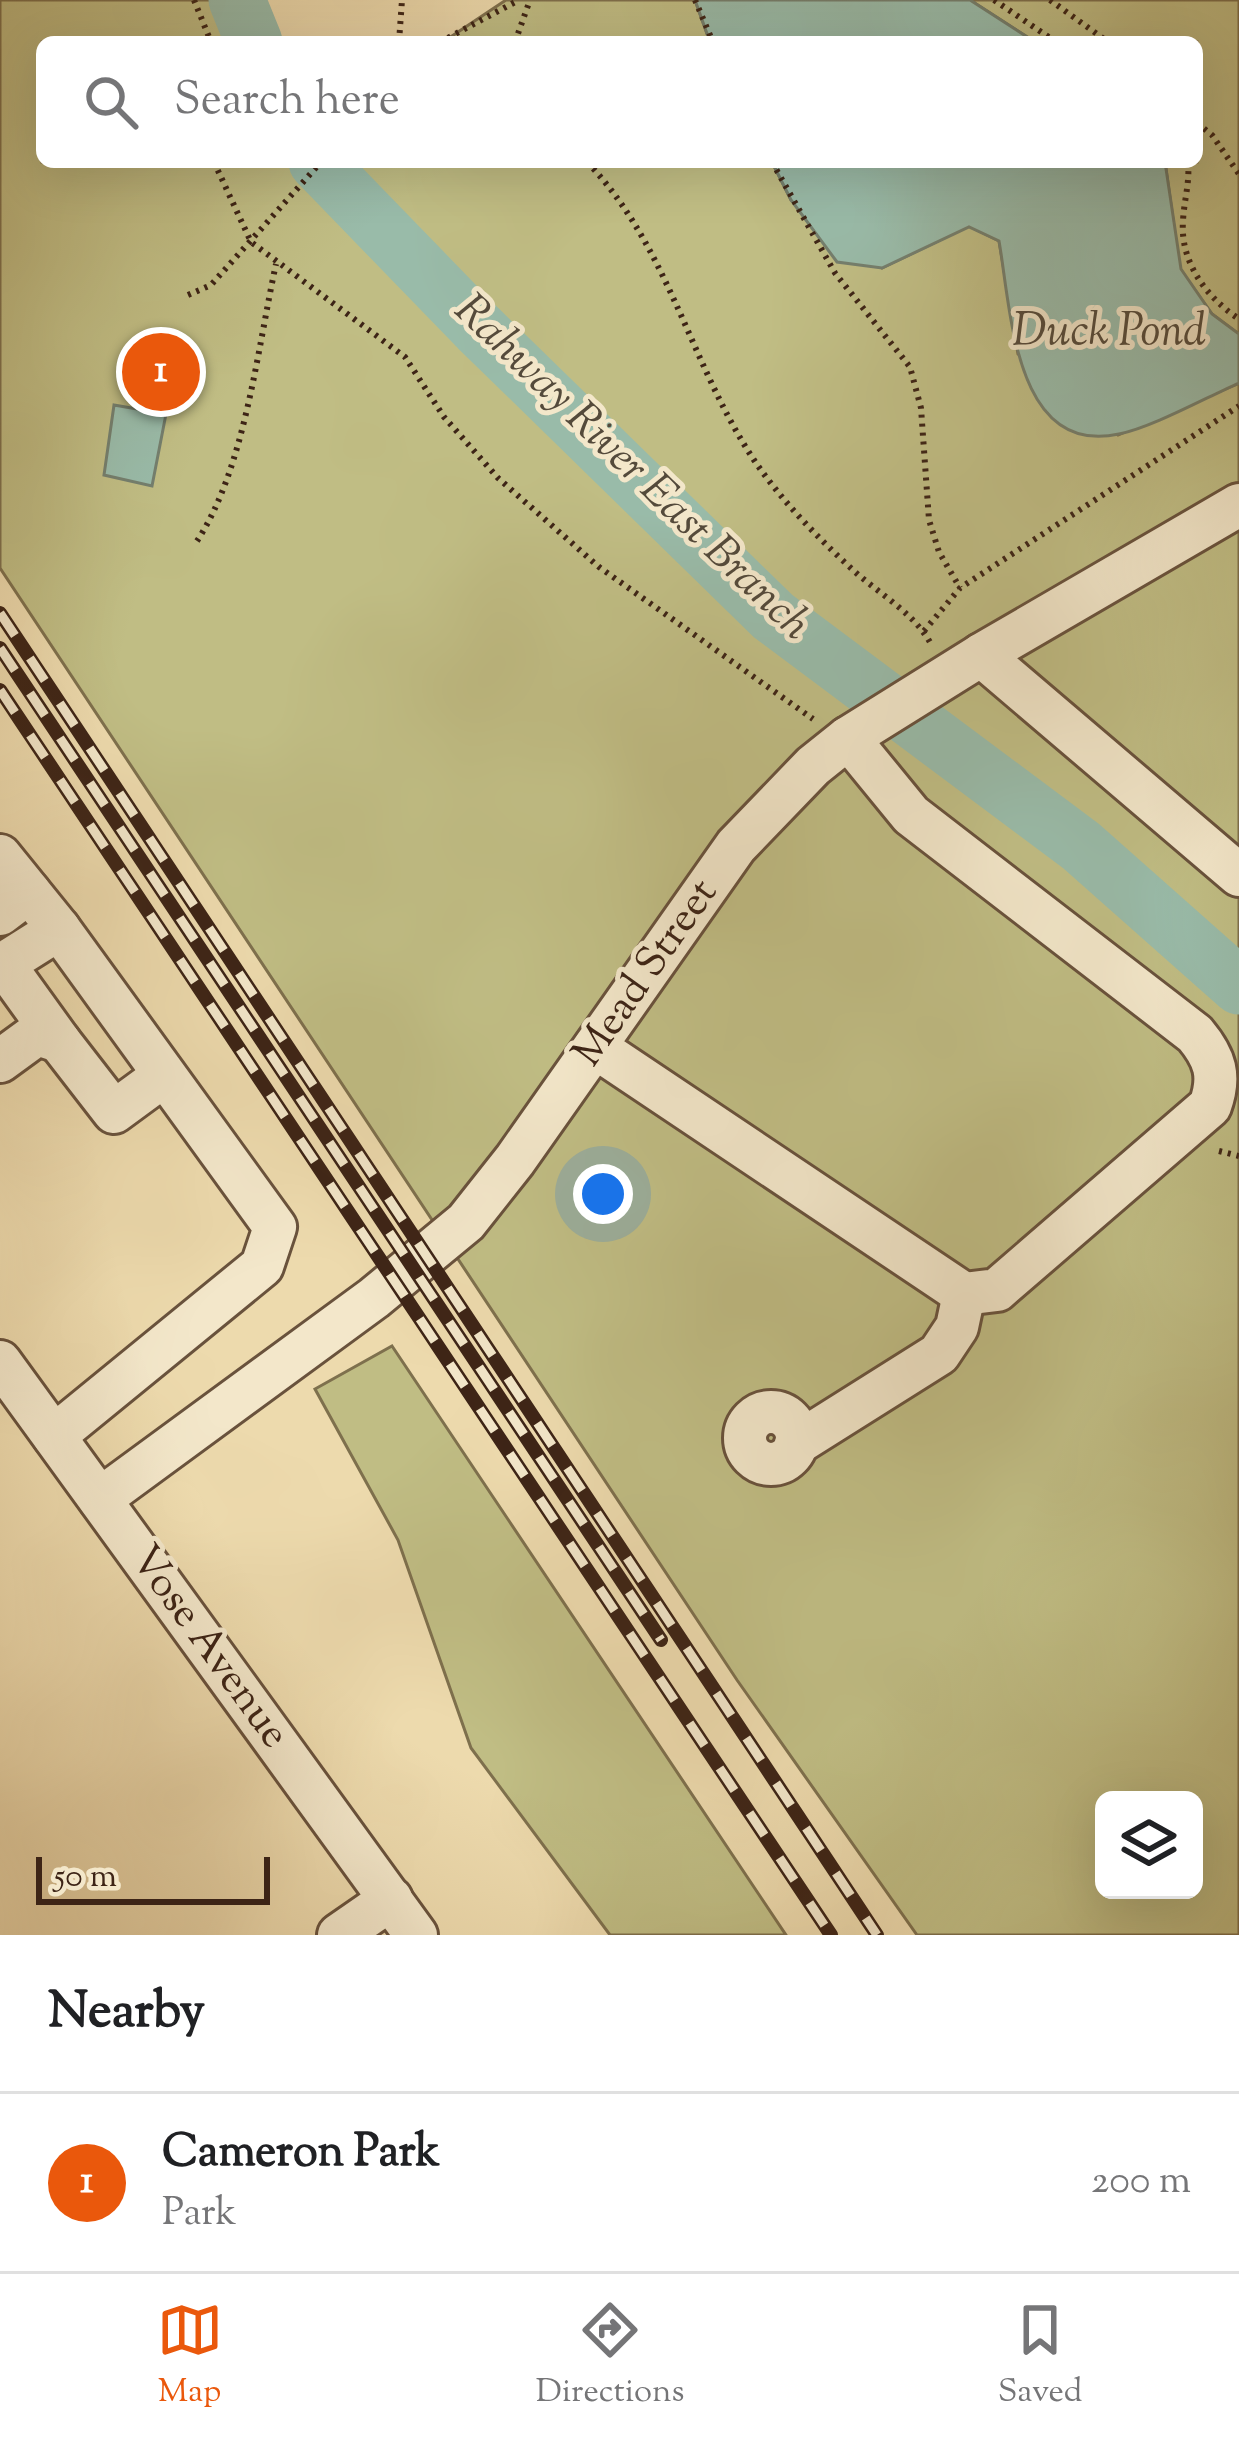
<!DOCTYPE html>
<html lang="en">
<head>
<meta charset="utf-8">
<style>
	body { margin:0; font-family:"Sorts Mill Goudy",serif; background:#f6f6f6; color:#202124 }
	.controls { position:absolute; right:36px; bottom:36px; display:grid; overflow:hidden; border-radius:18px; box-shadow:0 12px 48px #0002 }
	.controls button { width:108px; height:108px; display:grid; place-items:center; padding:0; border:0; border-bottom:3px solid #e0e0e0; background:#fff; color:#202124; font:60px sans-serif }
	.scale { position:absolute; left:36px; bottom:30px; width:234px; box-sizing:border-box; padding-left:12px; border:6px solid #3d2416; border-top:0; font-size:33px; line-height:42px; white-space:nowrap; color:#3d2416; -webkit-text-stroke:9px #f3e7ca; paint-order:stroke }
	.you { position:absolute; left:603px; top:1194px; width:42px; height:42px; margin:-30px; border:9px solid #fff; border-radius:50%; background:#1a73e8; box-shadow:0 0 0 18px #1a73e833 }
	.badge { display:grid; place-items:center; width:78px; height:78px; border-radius:50%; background:#ea580c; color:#fff; font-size:39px; font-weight:700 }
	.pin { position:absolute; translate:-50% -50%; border:6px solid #fff; box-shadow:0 3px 12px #0006 }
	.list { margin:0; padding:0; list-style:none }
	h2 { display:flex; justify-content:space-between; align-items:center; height:156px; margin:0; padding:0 48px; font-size:51px }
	h2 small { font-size:39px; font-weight:400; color:#757577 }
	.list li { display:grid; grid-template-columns:78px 1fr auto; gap:36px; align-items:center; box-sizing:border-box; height:180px; padding:0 48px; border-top:3px solid #e0e0e0 }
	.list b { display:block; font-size:45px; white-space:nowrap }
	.list p { margin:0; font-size:39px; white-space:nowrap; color:#757577 }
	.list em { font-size:39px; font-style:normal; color:#757577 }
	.icon { flex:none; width:66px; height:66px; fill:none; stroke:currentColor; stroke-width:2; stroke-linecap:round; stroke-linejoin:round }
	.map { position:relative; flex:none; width:1239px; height:1935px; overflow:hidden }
	.search { position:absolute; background:#fff; box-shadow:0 12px 48px #0002; left:36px; right:36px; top:36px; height:132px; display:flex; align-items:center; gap:30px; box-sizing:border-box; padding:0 42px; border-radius:18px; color:#757577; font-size:45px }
	.sheet { height:336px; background:#fff }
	nav { display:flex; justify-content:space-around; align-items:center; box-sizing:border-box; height:168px; border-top:3px solid #e0e0e0; background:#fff; font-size:33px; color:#757577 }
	nav a { display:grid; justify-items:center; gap:6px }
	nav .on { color:#ea580c }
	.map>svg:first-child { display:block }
</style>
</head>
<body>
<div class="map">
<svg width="1239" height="1935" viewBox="0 0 1239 1935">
	<rect width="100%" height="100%" fill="#eddaad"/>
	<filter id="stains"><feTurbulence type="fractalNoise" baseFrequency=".00167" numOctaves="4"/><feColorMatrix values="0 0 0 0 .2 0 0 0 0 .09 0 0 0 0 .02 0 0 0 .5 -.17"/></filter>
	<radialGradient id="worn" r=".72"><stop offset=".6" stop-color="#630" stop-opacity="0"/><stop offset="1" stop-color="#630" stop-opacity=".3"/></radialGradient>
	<g fill="#c0bd84" stroke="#7e704d" stroke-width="3" fill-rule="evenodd">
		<path d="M0 0H241L264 42H42V162H772L791 200 882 268 969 226 999 241 1018 354 1118 435 1239 383V1935H917L737 1680 0 568ZM1104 1800H1194V1890H1104Z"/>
		<path d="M506 0H695L710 42H443Z"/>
		<path d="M970 0H1239V334L1212 314 1180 269 1165 162H1197V42H1035Z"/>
		<path d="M392 1346 786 1935H610L471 1748 398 1540 315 1389Z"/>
	</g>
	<g fill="#99bba9" stroke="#747f6e" stroke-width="3">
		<path d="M695 0H970L1035 42H710Z"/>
		<path d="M772 162H1165L1181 269 1212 314 1239 334V383C1207 397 1151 428 1119 434 1014 457 1011 308 999 241L969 227 882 268 837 262 791 200Z"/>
		<path d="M114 405 166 414 152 486 104 475Z"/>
	</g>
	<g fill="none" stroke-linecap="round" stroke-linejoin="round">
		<g stroke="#99bba9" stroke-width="57">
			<path d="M237 0 254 42"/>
			<path d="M317 162 478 328 773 616 1081 846 1239 986"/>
		</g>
		<defs>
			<g id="minor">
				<path d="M981 655 1239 875"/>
				<path d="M0 856 59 929"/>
				<path d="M0 914 29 892"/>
				<path d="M59 1041 114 1112 163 1076"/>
				<path d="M595 1047 964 1294 997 1290 1210 1106C1221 1076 1215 1058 1195 1034L911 815 848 738"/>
				<path d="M0 1061 37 1034 59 1041 10 973 13 958 59 929 275 1227 262 1266 54 1436"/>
				<path d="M0 1362 416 1935"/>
				<circle cx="771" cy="1438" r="26"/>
				<path d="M796 1444 939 1354 957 1327 964 1294"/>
				<path d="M100 1499 374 1298 466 1222 515 1160 736 846 813 766 848 738 981 655 1239 505"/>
				<path d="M339 1935 391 1899"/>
			</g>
		</defs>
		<use href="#minor" stroke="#69523c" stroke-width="48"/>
		<g stroke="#3d2416" stroke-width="6" stroke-dasharray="3 6" stroke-linecap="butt">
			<path d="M194 0 211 42"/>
			<path d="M695 0 713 42"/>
			<path d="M994 0 1056 42"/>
			<path d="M1050 0 1108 42"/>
			<path d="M399 42 402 0"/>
			<path d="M440 42 519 0"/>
			<path d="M515 42 530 0"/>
			<path d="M1197 123 1212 135 1239 174"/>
			<path d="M214 162 251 242 405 357 444 417 498 478 599 567 813 719"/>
			<path d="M587 162C669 247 690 364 754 460 781 500 817 537 853 570 879 594 916 614 932 646"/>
			<path d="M772 162 835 273 910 367 921 408 929 520 939 552 960 588"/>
			<path d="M1188 162C1190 183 1184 200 1183 221 1180 262 1206 297 1239 319"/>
			<path d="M188 295 211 285 321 162"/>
			<path d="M197 541C245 468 257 351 276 264"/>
			<path d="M924 631 960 588 1239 406"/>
			<path d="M1219 1151 1239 1156"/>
		</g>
		<use href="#minor" stroke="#f3e7ca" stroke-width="42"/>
		<defs>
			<g id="rail">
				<path d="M0 613 877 1935"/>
				<path d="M0 648 661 1640"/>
				<path d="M0 690 831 1935"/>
			</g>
		</defs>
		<use href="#rail" stroke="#3d2416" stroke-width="14"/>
		<use href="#rail" stroke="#f3e7ca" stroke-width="9" stroke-dasharray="27" stroke-linecap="butt"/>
	</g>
	<g text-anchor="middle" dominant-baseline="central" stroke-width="10" stroke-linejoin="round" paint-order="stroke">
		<g font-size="42" fill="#3d2416" stroke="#f3e7ca">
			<text transform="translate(647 974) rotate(-55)">Mead Street</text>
			<text transform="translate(208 1648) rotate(54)">Vose Avenue</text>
		</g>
		<g font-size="45" font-style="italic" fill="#544a3b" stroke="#f3e7ca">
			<text x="1109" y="333">Duck Pond</text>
			<text transform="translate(631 469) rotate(44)">Rahway River East Branch</text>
		</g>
	</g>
	<rect width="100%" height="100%" filter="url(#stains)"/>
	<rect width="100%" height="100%" fill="url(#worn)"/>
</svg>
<div class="controls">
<button><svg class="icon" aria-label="layers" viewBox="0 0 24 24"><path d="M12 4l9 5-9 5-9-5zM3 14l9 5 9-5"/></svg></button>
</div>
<div class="scale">50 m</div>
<div class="you"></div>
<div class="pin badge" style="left:161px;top:372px">1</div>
<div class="search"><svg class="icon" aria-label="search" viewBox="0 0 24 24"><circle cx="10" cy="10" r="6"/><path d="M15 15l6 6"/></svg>Search here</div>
</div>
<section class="sheet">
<h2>Nearby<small></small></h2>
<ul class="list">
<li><span class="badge">1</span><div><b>Cameron Park</b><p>Park</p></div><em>200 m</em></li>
</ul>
</section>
<nav>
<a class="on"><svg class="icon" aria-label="map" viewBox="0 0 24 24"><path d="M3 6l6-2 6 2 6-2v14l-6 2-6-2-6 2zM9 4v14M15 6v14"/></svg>Map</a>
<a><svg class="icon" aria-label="directions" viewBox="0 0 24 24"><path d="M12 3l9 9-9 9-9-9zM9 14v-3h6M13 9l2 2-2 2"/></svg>Directions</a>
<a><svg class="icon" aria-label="saved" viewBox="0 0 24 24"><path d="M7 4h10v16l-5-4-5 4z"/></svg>Saved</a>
</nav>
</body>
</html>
